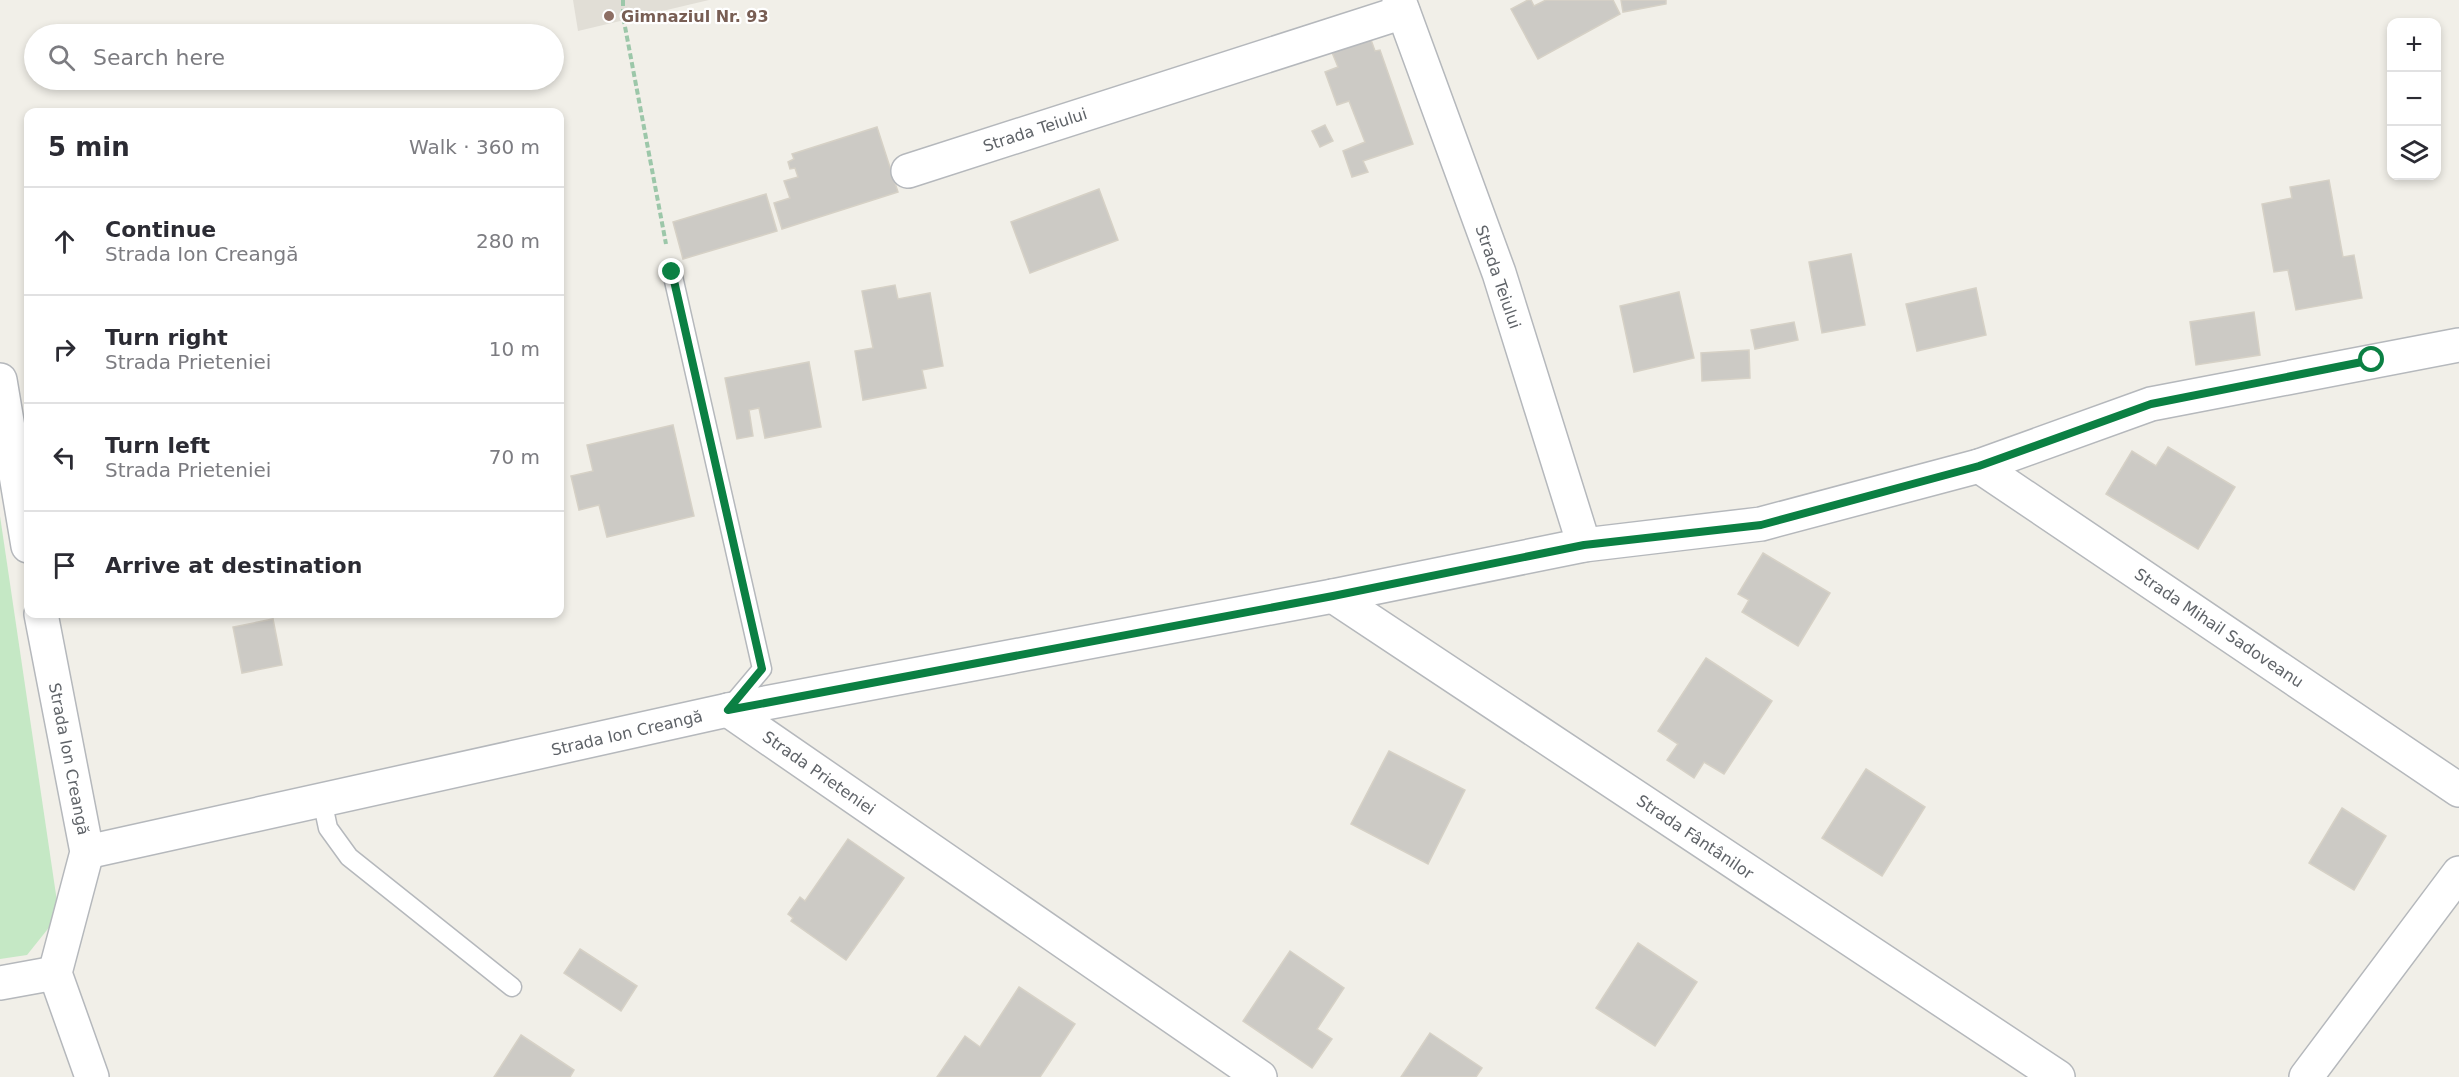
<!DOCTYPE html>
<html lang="en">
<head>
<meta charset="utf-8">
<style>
	body { margin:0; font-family:"DejaVu Sans",sans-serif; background:#f2f2f3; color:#2b2b33 }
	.controls { position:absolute; right:18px; top:18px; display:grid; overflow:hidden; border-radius:12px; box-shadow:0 3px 9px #0003 }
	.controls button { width:54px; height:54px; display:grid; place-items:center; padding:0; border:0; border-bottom:2px solid #e1e1e2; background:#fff; color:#2b2b33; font:30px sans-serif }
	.stop { position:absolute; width:18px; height:18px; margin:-14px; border:4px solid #0b8043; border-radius:50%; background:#fff }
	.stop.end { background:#0b8043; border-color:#fff; box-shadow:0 2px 6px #0008 }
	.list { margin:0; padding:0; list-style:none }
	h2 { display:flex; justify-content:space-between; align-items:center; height:78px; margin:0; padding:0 24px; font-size:26px }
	h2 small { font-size:20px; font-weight:400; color:#7c7c81 }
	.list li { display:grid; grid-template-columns:39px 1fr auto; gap:18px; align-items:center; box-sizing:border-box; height:108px; padding:0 24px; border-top:2px solid #e1e1e2 }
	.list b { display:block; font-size:22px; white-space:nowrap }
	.list p { margin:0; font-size:20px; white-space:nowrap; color:#7c7c81 }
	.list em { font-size:20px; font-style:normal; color:#7c7c81 }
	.icon { flex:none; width:33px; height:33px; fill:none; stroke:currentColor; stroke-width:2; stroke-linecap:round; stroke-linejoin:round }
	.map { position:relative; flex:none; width:2459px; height:1077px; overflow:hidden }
	.search { position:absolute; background:#fff; box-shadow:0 3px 9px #0003; left:24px; top:24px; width:540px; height:66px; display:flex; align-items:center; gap:15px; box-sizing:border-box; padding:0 21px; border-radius:33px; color:#7c7c81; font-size:22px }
	.panel { position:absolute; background:#fff; box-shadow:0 3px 9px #0003; left:24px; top:108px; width:540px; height:510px; border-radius:12px }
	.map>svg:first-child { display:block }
</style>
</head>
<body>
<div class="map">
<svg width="2459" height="1077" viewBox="0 0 2459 1077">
	<rect width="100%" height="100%" fill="#f1efe8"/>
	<path fill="#e1ded6" d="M573 0H709L578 31Z"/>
	<path fill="#c5e8c5" d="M0 516 59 915 27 955 0 959Z"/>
	<g fill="#cccac5" stroke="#d6d1c6" stroke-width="1.5">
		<path d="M1528 0H1531L1534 6 1546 0H1613L1620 14 1538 59 1511 9Z"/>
		<path d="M1621 0H1666V4L1623 12Z"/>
		<path d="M1370 37 1375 51 1380 50 1413 144 1363 161 1368 172 1352 177 1343 151 1365 142 1349 101 1337 105 1325 72 1338 67 1331 50Z"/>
		<path d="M1325 125 1333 141 1320 147 1312 131Z"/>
		<path d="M877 127 898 192 782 229 774 203 790 198 784 181 798 177 795 168 790 169 788 162 794 159 792 154Z"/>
		<path d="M2329 180 2343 257 2354 255 2362 298 2296 310 2288 270 2274 272 2262 204 2292 198 2290 187Z"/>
		<path d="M1099 189 1118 240 1030 273 1011 222Z"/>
		<path d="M766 194 777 231 683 259 673 222Z"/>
		<path d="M1851 254 1865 325 1822 333 1809 262Z"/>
		<path d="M895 285 898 299 930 293 943 366 922 370 926 388 863 400 855 351 873 348 862 291Z"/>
		<path d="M1976 288 1986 335 1917 351 1906 304Z"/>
		<path d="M1679 292 1694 358 1634 372 1620 306Z"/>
		<path d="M2254 312 2260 355 2196 365 2190 322Z"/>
		<path d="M1794 322 1798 340 1755 349 1751 330Z"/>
		<path d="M1749 350 1750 378 1702 381 1701 353Z"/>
		<path d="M809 362 821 427 765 438 759 408 749 410 753 436 737 439 725 378Z"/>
		<path d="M673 425 694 516 607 537 599 505 579 510 571 476 593 471 587 445Z"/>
		<path d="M2168 447 2235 487 2198 549 2106 494 2132 451 2156 466Z"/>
		<path d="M1763 553 1830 593 1798 646 1742 612 1749 600 1738 594Z"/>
		<path d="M273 619 282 665 242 673 233 627Z"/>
		<path d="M1706 658 1772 701 1724 774 1704 762 1694 778 1667 760 1678 744 1658 731Z"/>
		<path d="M1389 751 1465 790 1428 864 1351 824Z"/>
		<path d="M1866 769 1925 807 1882 876 1822 838Z"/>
		<path d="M2342 808 2386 836 2354 890 2309 863Z"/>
		<path d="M848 839 904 878 846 960 791 921 793 918 788 914 800 897 805 901Z"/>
		<path d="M1638 943 1697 982 1655 1046 1596 1008Z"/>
		<path d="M580 949 637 986 621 1011 564 973Z"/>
		<path d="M1290 951 1344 988 1317 1029 1332 1039 1312 1068 1243 1021Z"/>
		<path d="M1019 987 1075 1024 1040 1077H937L965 1036 980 1047Z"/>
		<path d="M1430 1033 1482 1068 1476 1077H1401Z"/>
		<path d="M521 1035 574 1070 570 1077H494Z"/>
	</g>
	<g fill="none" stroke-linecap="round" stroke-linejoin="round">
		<defs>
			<g id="lane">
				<path d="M672 272 762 669 730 707"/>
				<path d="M322 800 328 828 349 857 512 987"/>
			</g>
			<g id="street">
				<path d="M1399 0 1499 273 1584 545"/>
				<path d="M908 171 1403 12"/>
				<path d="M0 380 28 546"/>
				<path d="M1979 466 2459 790"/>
				<path d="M1333 596 2058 1077"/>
				<path d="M41 614 87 852 55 973 92 1077"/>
				<path d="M728 710 1260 1077"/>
				<path d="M87 852 728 710 1333 596 1584 545 1761 524 1979 466 2151 404 2459 345"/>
				<path d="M0 983 55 973"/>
				<path d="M2306 1077 2459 873"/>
			</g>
		</defs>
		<use href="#lane" stroke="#b5b8bc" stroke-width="21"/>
		<use href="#street" stroke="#b5b8bc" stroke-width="36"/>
		<path stroke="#9cc7a9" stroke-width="4" stroke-dasharray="6 3" stroke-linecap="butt" d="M623 0V16L666 244"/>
		<use href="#lane" stroke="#fff" stroke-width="18"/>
		<use href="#street" stroke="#fff" stroke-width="33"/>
	</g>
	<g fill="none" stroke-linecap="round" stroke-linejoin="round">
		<path stroke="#0b8043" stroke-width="8" d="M672 272 762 669 728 710 1333 596 1584 545 1761 525 1979 466 2151 404 2372 360"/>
	</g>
	<circle fill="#8d6e63" stroke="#fff" stroke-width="2" cx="609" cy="16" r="6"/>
	<g text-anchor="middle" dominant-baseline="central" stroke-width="4.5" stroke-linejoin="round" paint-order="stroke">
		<g font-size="16" font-weight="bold" fill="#785e54" stroke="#fff" text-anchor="start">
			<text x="621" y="16">Gimnaziul Nr. 93</text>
		</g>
		<g font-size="16" fill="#5f6368" stroke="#fff">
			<text transform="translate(1035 130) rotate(-18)">Strada Teiului</text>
			<text transform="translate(1498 277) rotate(71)">Strada Teiului</text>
			<text transform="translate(2219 628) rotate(34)">Strada Mihail Sadoveanu</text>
			<text transform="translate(627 733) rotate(-13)">Strada Ion Creangă</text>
			<text transform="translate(69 759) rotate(79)">Strada Ion Creangă</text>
			<text transform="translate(819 773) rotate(35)">Strada Prieteniei</text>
			<text transform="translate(1695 837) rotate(34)">Strada Fântânilor</text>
		</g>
	</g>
</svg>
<div class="controls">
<button>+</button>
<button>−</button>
<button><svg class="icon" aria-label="layers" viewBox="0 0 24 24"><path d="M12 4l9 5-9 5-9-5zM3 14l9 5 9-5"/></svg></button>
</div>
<div class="stop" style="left:2372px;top:360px"></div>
<div class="stop end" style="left:672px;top:272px"></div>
<div class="search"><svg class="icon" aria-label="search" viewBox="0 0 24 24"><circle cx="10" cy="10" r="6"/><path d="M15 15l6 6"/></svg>Search here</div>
<section class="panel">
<h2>5 min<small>Walk · 360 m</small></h2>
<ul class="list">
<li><svg class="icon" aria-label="ahead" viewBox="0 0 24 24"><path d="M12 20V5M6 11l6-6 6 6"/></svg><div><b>Continue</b><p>Strada Ion Creangă</p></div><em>280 m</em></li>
<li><svg class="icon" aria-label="right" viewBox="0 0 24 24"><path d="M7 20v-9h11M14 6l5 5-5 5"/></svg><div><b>Turn right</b><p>Strada Prieteniei</p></div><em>10 m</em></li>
<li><svg class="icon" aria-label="left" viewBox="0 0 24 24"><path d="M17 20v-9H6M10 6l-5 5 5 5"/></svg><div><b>Turn left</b><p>Strada Prieteniei</p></div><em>70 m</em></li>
<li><svg class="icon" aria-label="arrive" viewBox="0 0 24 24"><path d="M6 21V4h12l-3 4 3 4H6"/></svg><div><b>Arrive at destination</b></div></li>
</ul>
</section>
</div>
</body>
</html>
